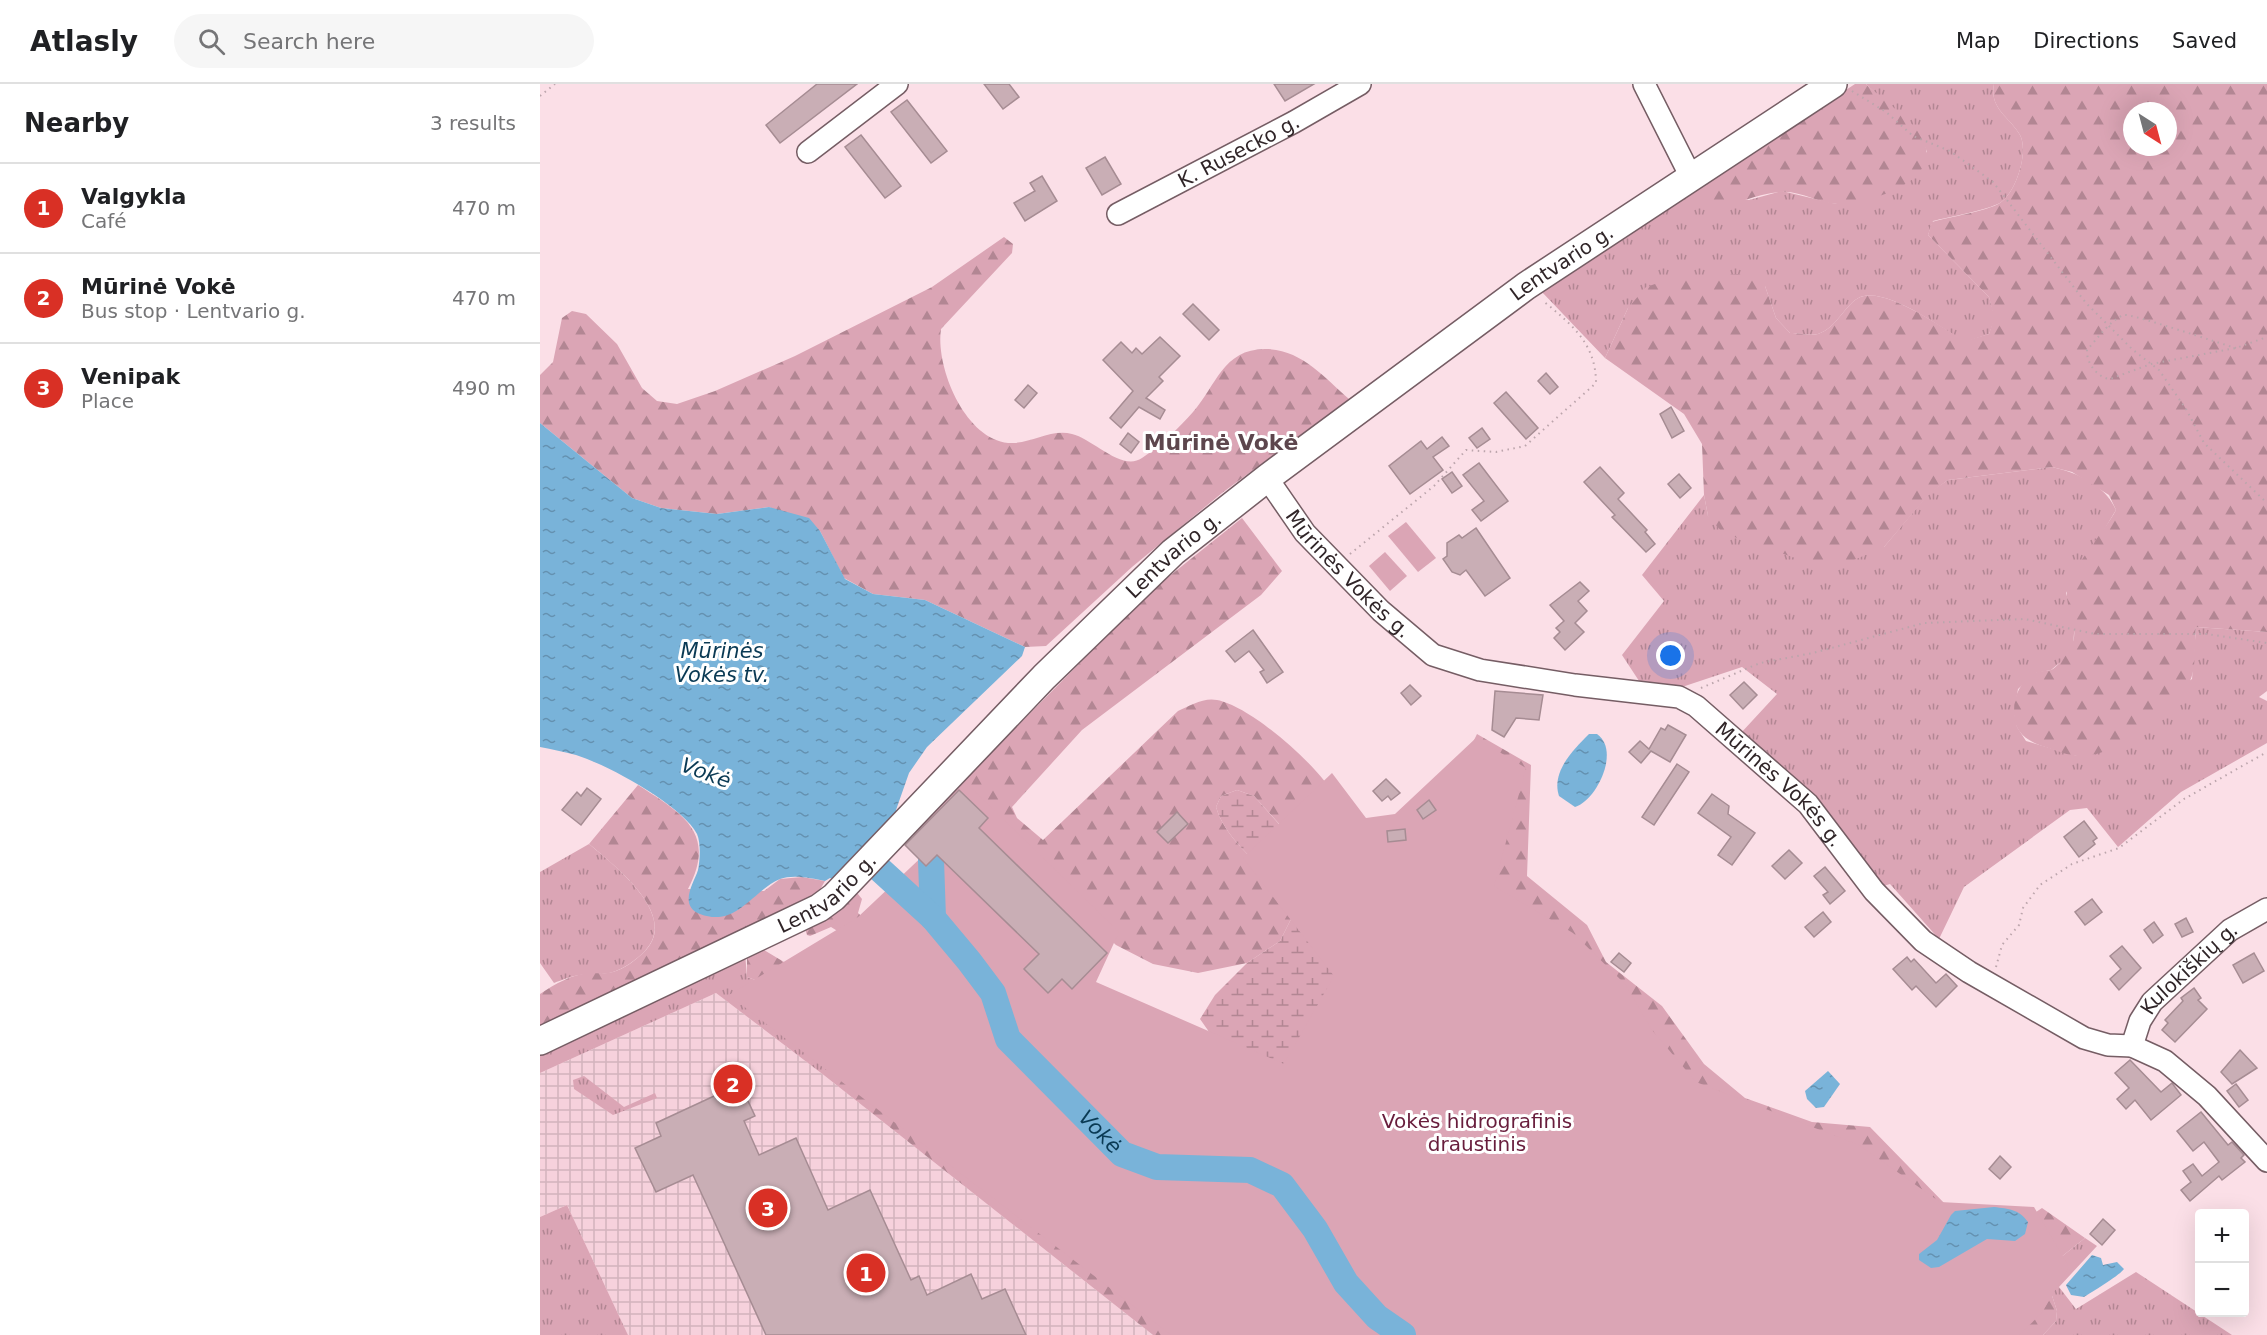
<!DOCTYPE html>
<html lang="en">
<head>
<meta charset="utf-8">
<style>
	body { margin:0; font-family:"DejaVu Sans",sans-serif; background:#f6f6f6; color:#202124 }
	.controls { position:absolute; right:18px; bottom:18px; display:grid; overflow:hidden; border-radius:6px; box-shadow:0 6px 24px #0002 }
	.controls button { width:54px; height:54px; display:grid; place-items:center; padding:0; border:0; border-bottom:2px solid #e0e0e0; background:#fff; color:#202124; font:30px sans-serif }
	.compass { position:absolute; left:1583px; top:18px; width:54px; height:54px; border-radius:50%; background:#fff; box-shadow:0 6px 24px #0002; rotate:144deg }
	.you { position:absolute; left:1131px; top:572px; width:21px; height:21px; margin:-15px; border:4px solid #fff; border-radius:50%; background:#1a73e8; box-shadow:0 0 0 9px #1a73e833 }
	.badge { display:grid; place-items:center; width:39px; height:39px; border-radius:50%; background:#d93025; color:#fff; font-size:20px; font-weight:700 }
	.pin { position:absolute; translate:-50% -50%; border:3px solid #fff; box-shadow:0 2px 6px #0006 }
	.list { margin:0; padding:0; list-style:none }
	h2 { display:flex; justify-content:space-between; align-items:center; height:78px; margin:0; padding:0 24px; font-size:26px }
	h2 small { font-size:20px; font-weight:400; color:#757577 }
	.list li { display:grid; grid-template-columns:39px 1fr auto; gap:18px; align-items:center; box-sizing:border-box; height:90px; padding:0 24px; border-top:2px solid #e0e0e0 }
	.list b { display:block; font-size:22px; white-space:nowrap }
	.list p { margin:0; font-size:20px; white-space:nowrap; color:#757577 }
	.list em { font-size:20px; font-style:normal; color:#757577 }
	.icon { flex:none; width:33px; height:33px; fill:none; stroke:currentColor; stroke-width:2; stroke-linecap:round; stroke-linejoin:round }
	.map { position:relative; flex:none; width:1727px; height:1251px; overflow:hidden }
	header { display:flex; align-items:center; gap:36px; box-sizing:border-box; height:84px; padding:0 30px; background:#fff; border-bottom:2px solid #e0e0e0 }
	header strong { font-size:28px }
	nav { display:flex; gap:33px; margin-inline-start:auto; font-size:21px }
	.search { width:420px; height:54px; background:#f6f6f6; display:flex; align-items:center; gap:15px; box-sizing:border-box; padding:0 21px; border-radius:33px; color:#757577; font-size:22px }
	main { display:flex }
	aside { flex:1; background:#fff }
	.map>svg:first-child { display:block }
</style>
</head>
<body>
<header>
<strong>Atlasly</strong>
<div class="search"><svg class="icon" aria-label="search" viewBox="0 0 24 24"><circle cx="10" cy="10" r="6"/><path d="M15 15l6 6"/></svg>Search here</div>
<nav><a>Map</a><a>Directions</a><a>Saved</a></nav>
</header>
<main>
<aside>
<h2>Nearby<small>3 results</small></h2>
<ul class="list">
<li><span class="badge">1</span><div><b>Valgykla</b><p>Café</p></div><em>470 m</em></li>
<li><span class="badge">2</span><div><b>Mūrinė Vokė</b><p>Bus stop · Lentvario g.</p></div><em>470 m</em></li>
<li><span class="badge">3</span><div><b>Venipak</b><p>Place</p></div><em>490 m</em></li>
</ul>
</aside>
<div class="map">
<svg width="1727" height="1251" viewBox="0 0 1727 1251">
	<defs>
		<pattern id="industrial-grid" width="8" height="8" patternUnits="userSpaceOnUse" patternTransform="scale(1.5)"><rect width="8" height="8" fill="#f6d1dc"/><path d="M0 4h8M4 0v8" fill="none" stroke="#d3b3bd"/></pattern>
		<pattern id="grass-tufts" width="24" height="20" patternUnits="userSpaceOnUse" patternTransform="scale(1.5)"><rect width="24" height="20" fill="#dba5b5"/><path d="M3 7l-1-3M5 7V3M7 7l1-3M15 17l-1-3M17 17v-4M19 17l1-3" fill="none" stroke="#b28693"/></pattern>
		<pattern id="forest-firs" width="22" height="20" patternUnits="userSpaceOnUse" patternTransform="scale(1.5)"><rect width="22" height="20" fill="#dba5b5"/><path d="M5 1l3.5 6h-7zM16 11l3.5 6h-7z" fill="#b28693"/></pattern>
		<pattern id="wetland-marsh" width="20" height="14" patternUnits="userSpaceOnUse" patternTransform="scale(1.5)"><rect width="20" height="14" fill="#dba5b5"/><path d="M1 5h8M5 5V1M11 12h8M15 12V8" fill="none" stroke="#b28693"/></pattern>
		<pattern id="water-ripples" width="26" height="14" patternUnits="userSpaceOnUse" patternTransform="scale(1.5)"><rect width="26" height="14" fill="#79b3d9"/><path d="M2 4q2-2 4 0t4 0M15 11q2-2 4 0t4 0" fill="none" stroke="#6491b0"/></pattern>
	</defs>
	<rect width="100%" height="100%" fill="#fbdfe7"/>
	<path fill="url(#industrial-grid)" d="M176 909 285 992 613 1251H88L27 1121 0 1133V989Z"/>
	<g fill="url(#grass-tufts)">
		<path d="M1326 0H1454C1449 25 1470 33 1480 51 1489 68 1476 109 1460 119 1447 126 1409 133 1393 137L1388 151 1449 213 1455 234 1449 250 1425 258C1400 243 1352 207 1324 212 1307 215 1298 244 1278 250 1270 252 1258 249 1250 249L1236 234 1225 202 1088 224 1065 274 1001 207 1155 105 1209 116 1242 107 1296 120 1387 68 1381 52Z"/>
		<path d="M1512 383C1538 389 1565 401 1576 426L1526 509 1535 538 1533 561 1523 576 1511 586 1496 589 1478 605 1474 628 1477 643 1486 657 1537 672 1652 595 1656 543 1727 548V607L1719 613 1727 617V659L1641 708 1578 763 1547 724 1530 726 1424 803 1399 855 1350 800 1340 803 1200 650 1237 610 1202 583 1142 603H1103L1082 571 1124 517 1102 491 1164 411 1168 432 1344 463 1390 408 1408 396Z"/>
		<path d="M49 760C74 781 141 832 104 868 96 876 83 885 73 888 63 891 51 889 40 891 31 892 22 896 14 899L0 879V788Z"/>
		<path d="M205 869 207 893 285 921V992L176 909 0 989V969Z"/>
		<path d="M44 992 84 1023 115 1009 117 1014 73 1031 34 1005 33 996Z"/>
		<path d="M27 1121 88 1251H0V1133Z"/>
		<path d="M1545 1154 1557 1162 1519 1203 1536 1225 1596 1188 1692 1251H1503L1516 1237 1517 1227 1506 1193 1510 1182Z"/>
	</g>
	<g fill="url(#forest-firs)" fill-rule="evenodd">
		<path d="M1315 0H1326C1339 12 1375 39 1382 53 1406 98 1329 119 1298 120 1279 120 1260 106 1240 108 1203 111 1191 132 1155 105Z"/>
		<path d="M1454 0H1727V548L1656 543C1654 558 1657 583 1650 597 1634 627 1573 676 1537 672 1526 671 1513 665 1502 662 1485 656 1473 646 1474 627 1474 611 1481 597 1495 589 1501 586 1507 588 1513 585 1521 579 1525 572 1530 564 1542 545 1525 526 1527 507 1528 488 1565 447 1576 426L1569 411 1532 388 1512 383 1408 396 1390 409 1344 463 1307 479 1278 482 1183 449 1168 432 1164 411 1162 360 1144 330 1065 274 1088 224 1106 203 1130 195 1198 190 1217 196 1225 202 1236 234 1250 249C1258 249 1271 252 1278 250 1298 244 1307 215 1324 212 1352 207 1400 243 1425 257L1449 250 1454 234 1449 213 1388 151 1392 138C1409 133 1447 127 1460 119 1476 109 1489 68 1480 51 1470 33 1449 25 1454 0ZM1592 27H1628V63H1592Z"/>
		<path d="M464 153 473 160 472 169 401 245C395 284 427 361 474 359 494 358 512 345 532 350 553 355 582 388 602 374 620 362 640 343 653 328 676 302 683 265 725 265 761 265 784 293 809 315L682 409 592 483 506 562 485 563 385 516 333 510 304 494 280 447 229 423 177 430 121 424 92 414 0 339V291L13 278 22 234 32 227 46 230 77 260 102 304 117 317 137 320 175 307 255 272 392 203Z"/>
		<path d="M702 434 742 487 721 511 542 646 472 723 477 734 503 756 638 627C649 622 664 613 677 616 711 622 781 684 796 714 803 729 807 747 813 762L852 773 890 746 937 650 991 681 987 792 1047 841 1066 878 1122 922 1164 980 1205 1014 1272 1038 1330 1043 1407 1122C1409 1146 1337 1201 1313 1201 1300 1201 1286 1190 1275 1186 1268 1183 1259 1184 1252 1183L1232 1198C1235 1217 1249 1232 1249 1251H613L285 992V921L207 893V874L224 866 249 881 263 882 279 873 304 876 313 867 312 856 291 843 270 852 267 851 265 845 280 836H286L313 810H318L322 815 318 829 344 853 360 878 379 893 418 912 450 917 467 906 461 884 413 809 416 796 461 844 488 941 502 961 521 969 536 964 561 946 610 931 620 941 623 953 605 972 599 993 610 1010 632 1020 653 1012 693 982 716 976 731 985 746 1028 788 1118 808 1125 871 1090 899 1060 905 1030 877 899 857 843 830 813 780 785 714 712 697 706 681 712 676 723C688 764 735 787 756 825L740 857 707 879 658 889 613 880 576 861 459 751 450 725 422 698 612 506Z"/>
		<path d="M98 701C141 729 178 748 148 805L224 807 240 795 262 793 285 797 274 816 0 945V910C17 899 30 891 50 889 57 889 66 890 73 888 84 885 96 876 104 868 141 832 74 781 49 760Z"/>
		<path d="M1502 1124 1545 1154 1510 1182 1506 1193 1517 1227 1516 1237 1503 1251H1462L1493 1130Z"/>
	</g>
	<path fill="url(#wetland-marsh)" d="M697 706 714 712 779 785 905 1030 693 982 660 935 675 911 707 879 740 857 756 825C735 787 688 764 676 723L681 712Z"/>
	<g fill="#dba5b5">
		<path d="M866 438 896 474 878 488 848 452Z"/>
		<path d="M845 468 867 492 850 507 829 482Z"/>
		<path d="M936 654 986 684 954 802 1033 849 1085 900 1112 946 1156 998 1319 1061 1400 1118 1494 1123 1529 1183 1501 1230 1479 1251H631L189 911 318 833 388 767 367 744 419 692 579 848 556 898 744 980 794 892 703 774 792 689 826 734 855 730Z"/>
	</g>
	<g fill="url(#water-ripples)">
		<path d="M0 339 92 414 121 424 177 430 229 423 269 434 280 447 305 495 333 510 385 516 485 563 482 572 387 663 369 689 356 726 362 733 299 797 290 794 285 797C271 794 253 790 240 795 212 807 196 844 160 830 138 821 154 799 158 786 160 777 161 759 157 750 142 721 68 681 36 671 24 668 12 665 0 663Z"/>
		<path d="M1049 650H1057C1081 667 1056 717 1035 723L1019 712C1011 688 1033 666 1049 650Z"/>
		<path d="M1288 987 1300 1000 1284 1023 1276 1024 1267 1015 1265 1007Z"/>
		<path d="M1454 1123C1469 1125 1479 1125 1488 1138L1485 1150 1475 1157 1447 1155 1399 1183 1391 1184 1379 1176V1170L1397 1156 1411 1131 1415 1127Z"/>
		<path d="M1552 1171 1561 1174 1563 1181 1577 1178 1584 1185C1580 1191 1552 1208 1544 1213L1531 1211 1526 1201Z"/>
	</g>
	<g fill="none" stroke-linecap="round" stroke-linejoin="round">
		<g stroke="#79b3d9" stroke-width="26">
			<path d="M391 776 393 834"/>
			<path id="s1" d="M335 781 393 834 429 877 453 909 468 955 582 1070 617 1083 710 1086 742 1101 775 1145 806 1199 837 1233 863 1251"/>
		</g>
	</g>
	<g fill="#c9aeb5" stroke="#a68c93" stroke-width="1.5">
		<path d="M277 0H317L240 59 226 41Z"/>
		<path d="M444 0H469L479 13 463 25Z"/>
		<path d="M734 0H774L745 17Z"/>
		<path d="M367 16 407 67 391 79 351 28Z"/>
		<path d="M321 51 361 102 345 114 305 63Z"/>
		<path d="M565 73 581 100 562 111 546 84Z"/>
		<path d="M502 92 517 117 485 137 474 119 495 107 490 99Z"/>
		<path d="M653 220 679 246 669 256 643 230Z"/>
		<path d="M620 253 640 272 619 293 623 297 606 314 625 326 620 335 599 323 581 344 570 334 593 307 563 276 581 258 592 269 596 264 602 270Z"/>
		<path d="M1006 289 1018 303 1010 310 998 297Z"/>
		<path d="M488 301 497 309 484 324 475 316Z"/>
		<path d="M966 308 998 344 986 355 954 319Z"/>
		<path d="M1131 323 1144 347 1132 354 1120 330Z"/>
		<path d="M942 344 950 355 937 364 929 354Z"/>
		<path d="M588 349 599 358 591 369 580 360Z"/>
		<path d="M902 353 909 362 893 373 903 386 870 410 849 382 881 357 887 365Z"/>
		<path d="M939 379 968 417 941 437 932 426 944 417 923 391Z"/>
		<path d="M1060 383 1084 409 1078 415 1107 446 1105 448 1115 460 1106 468 1072 433 1075 431 1044 398Z"/>
		<path d="M912 388 922 402 912 409 902 395Z"/>
		<path d="M1139 390 1151 404 1140 414 1128 400Z"/>
		<path d="M936 444 970 494 945 512 926 486 920 491 912 488 903 475 907 472V459L919 451 922 454Z"/>
		<path d="M1040 498 1049 507 1038 517 1047 527 1035 539 1044 548 1025 566 1014 554 1020 548 1016 544 1024 537 1010 521Z"/>
		<path d="M713 546 743 588 727 599 720 588 724 586 709 567 695 578 686 567Z"/>
		<path d="M1204 598 1217 611 1203 625 1190 611Z"/>
		<path d="M870 601 881 612 871 621 861 609Z"/>
		<path d="M955 607 1003 611 999 636 976 634 964 653 952 646Z"/>
		<path d="M1128 641 1146 651 1130 678 1111 667 1101 679 1089 668 1100 657 1109 665 1121 644 1125 646Z"/>
		<path d="M1137 680 1149 688 1114 741 1102 733Z"/>
		<path d="M846 695 860 709 851 716 848 712 842 717 833 707Z"/>
		<path d="M47 704 61 715 41 741 22 726 37 708 41 712Z"/>
		<path d="M419 706 448 734 439 744 567 869 532 905 522 895 508 909 484 885 499 870 397 771 386 782 365 761Z"/>
		<path d="M1172 710 1189 722 1188 730 1215 749 1192 781 1178 771 1191 753 1158 729Z"/>
		<path d="M889 716 896 726 883 735 877 726Z"/>
		<path d="M637 728 648 740 628 759 617 748Z"/>
		<path d="M1544 737 1557 754 1553 757 1555 760 1539 773 1524 753Z"/>
		<path d="M865 745 866 756 848 758 847 747Z"/>
		<path d="M1249 766 1262 779 1245 795 1232 782Z"/>
		<path d="M1285 783 1305 807 1290 820 1283 811 1288 808 1274 792Z"/>
		<path d="M1552 815 1562 828 1545 841 1535 828Z"/>
		<path d="M1283 828 1291 838 1274 853 1265 843Z"/>
		<path d="M1646 834 1653 848 1642 853 1635 840Z"/>
		<path d="M1614 838 1623 851 1613 859 1604 846Z"/>
		<path d="M1582 862 1601 884 1579 906 1570 895 1581 885 1570 872Z"/>
		<path d="M1079 869 1091 879 1084 888 1071 878Z"/>
		<path d="M1714 869 1724 887 1703 899 1693 881Z"/>
		<path d="M1367 873 1371 878 1374 875 1396 899 1406 890 1417 902 1396 923 1376 902 1372 906 1353 885Z"/>
		<path d="M1654 904 1661 914 1658 916 1667 925 1635 958 1622 946 1628 939 1625 936 1643 917 1641 914Z"/>
		<path d="M1700 966 1717 984 1692 1000 1681 988Z"/>
		<path d="M1590 976 1621 1008 1632 999 1641 1011 1611 1036 1595 1016 1586 1025 1577 1015 1589 1004 1575 989Z"/>
		<path d="M200 1000 215 1032 204 1037 219 1071 256 1054 288 1126 330 1106 371 1196 379 1192 387 1211 431 1190 442 1215 465 1205 486 1251H226L153 1091 116 1108 95 1064 121 1052 116 1039Z"/>
		<path d="M1696 1000 1708 1016 1699 1023 1687 1007Z"/>
		<path d="M1661 1028 1688 1061 1692 1058 1704 1071 1701 1074 1705 1078 1682 1096 1679 1092 1650 1117 1641 1106 1651 1098 1643 1087 1653 1080 1662 1092 1679 1078 1664 1058 1653 1067 1637 1047Z"/>
		<path d="M1460 1072 1471 1083 1460 1095 1449 1085Z"/>
		<path d="M1563 1135 1575 1146 1562 1161 1550 1150Z"/>
	</g>
	<g fill="none" stroke-linecap="round" stroke-linejoin="round">
		<defs>
			<g id="minor">
				<path d="M1104 0 1151 93"/>
				<path d="M268 68 357 0"/>
				<path id="s2" d="M578 130 754 38 820 0"/>
				<path id="s3" d="M727 394 765 449 841 527 893 571 940 586 1035 601 1139 613 1156 622 1268 720 1334 807 1383 857 1429 888 1544 954 1568 961 1592 962 1625 977 1667 1012 1727 1077"/>
				<path id="s4" d="M1592 962 1600 937 1612 918 1690 846 1727 825"/>
			</g>
			<g id="major">
				<path id="s5" d="M0 957 279 824 294 813 504 593 633 468 727 394 986 202 1293 0"/>
			</g>
		</defs>
		<use href="#minor" stroke="#755d64" stroke-width="24"/>
		<use href="#major" stroke="#755d64" stroke-width="30"/>
		<g stroke="#bca5ac" stroke-width="2" stroke-dasharray="1.5 4.5" stroke-linecap="butt">
			<path d="M1312 7 1346 28 1373 52 1410 67 1453 98 1546 219 1593 266 1619 286 1646 325 1664 359 1727 419"/>
			<path d="M0 12 15 0"/>
			<path d="M1696 264C1681 260 1590 229 1584 231 1570 236 1557 255 1547 266 1546 279 1558 294 1570 295L1611 280 1696 264 1727 253"/>
			<path d="M810 470 894 402 926 366 956 368 985 362 1056 299C1056 259 1031 240 1002 216"/>
			<path d="M1161 604 1220 579 1273 569 1384 539 1485 535 1555 550H1667L1727 559"/>
			<path d="M1456 883 1462 861 1479 841 1483 824 1500 801 1532 780 1579 764 1644 715 1727 668"/>
		</g>
		<use href="#minor" stroke="#fff" stroke-width="21"/>
		<use href="#major" stroke="#fff" stroke-width="27"/>
	</g>
	<g text-anchor="middle" dominant-baseline="central" stroke-width="6" stroke-linejoin="round" paint-order="stroke">
		<g font-size="20" fill="#302528" stroke="#fff">
			<text stroke="none"><textPath href="#s2" startOffset="136">K. Rusecko g.</textPath></text>
			<text stroke="none"><textPath href="#s5" startOffset="1296">Lentvario g.</textPath></text>
			<text stroke="none"><textPath href="#s5" startOffset="810">Lentvario g.</textPath></text>
			<text stroke="none"><textPath href="#s3" startOffset="126">Mūrinės Vokės g.</textPath></text>
			<text stroke="none"><textPath href="#s3" startOffset="628">Mūrinės Vokės g.</textPath></text>
			<text stroke="none"><textPath href="#s5" startOffset="324">Lentvario g.</textPath></text>
			<text stroke="none"><textPath href="#s4" startOffset="99">Kulokiškių g.</textPath></text>
		</g>
		<g font-size="20" fill="#681d3c" stroke="#fff">
			<text x="937" y="1037">Vokės hidrografinis<tspan x="937" dy="23">draustinis</tspan></text>
		</g>
		<g font-size="21" font-style="italic" fill="#0a3a54" stroke="#fff">
			<text x="182" y="567">Mūrinės<tspan x="182" dy="24">Vokės tv.</tspan></text>
			<text transform="translate(166 689) rotate(20)">Vokė</text>
			<text stroke="none"><textPath href="#s1" startOffset="354">Vokė</textPath></text>
		</g>
		<g font-size="22" font-weight="bold" fill="#5d464d" stroke="#fff">
			<text x="681" y="358">Mūrinė Vokė</text>
		</g>
	</g>
</svg>
<div class="controls">
<button>+</button>
<button>−</button>
</div>
<svg class="compass" viewBox="-18 -18 36 36"><path d="M0-13l5 13h-10z" fill="#e53935"/><path d="M0 13l5-13h-10z" fill="#757577"/></svg>
<div class="you"></div>
<div class="pin badge" style="left:326px;top:1189px">1</div>
<div class="pin badge" style="left:193px;top:1000px">2</div>
<div class="pin badge" style="left:228px;top:1124px">3</div>
</div>
</main>
</body>
</html>
